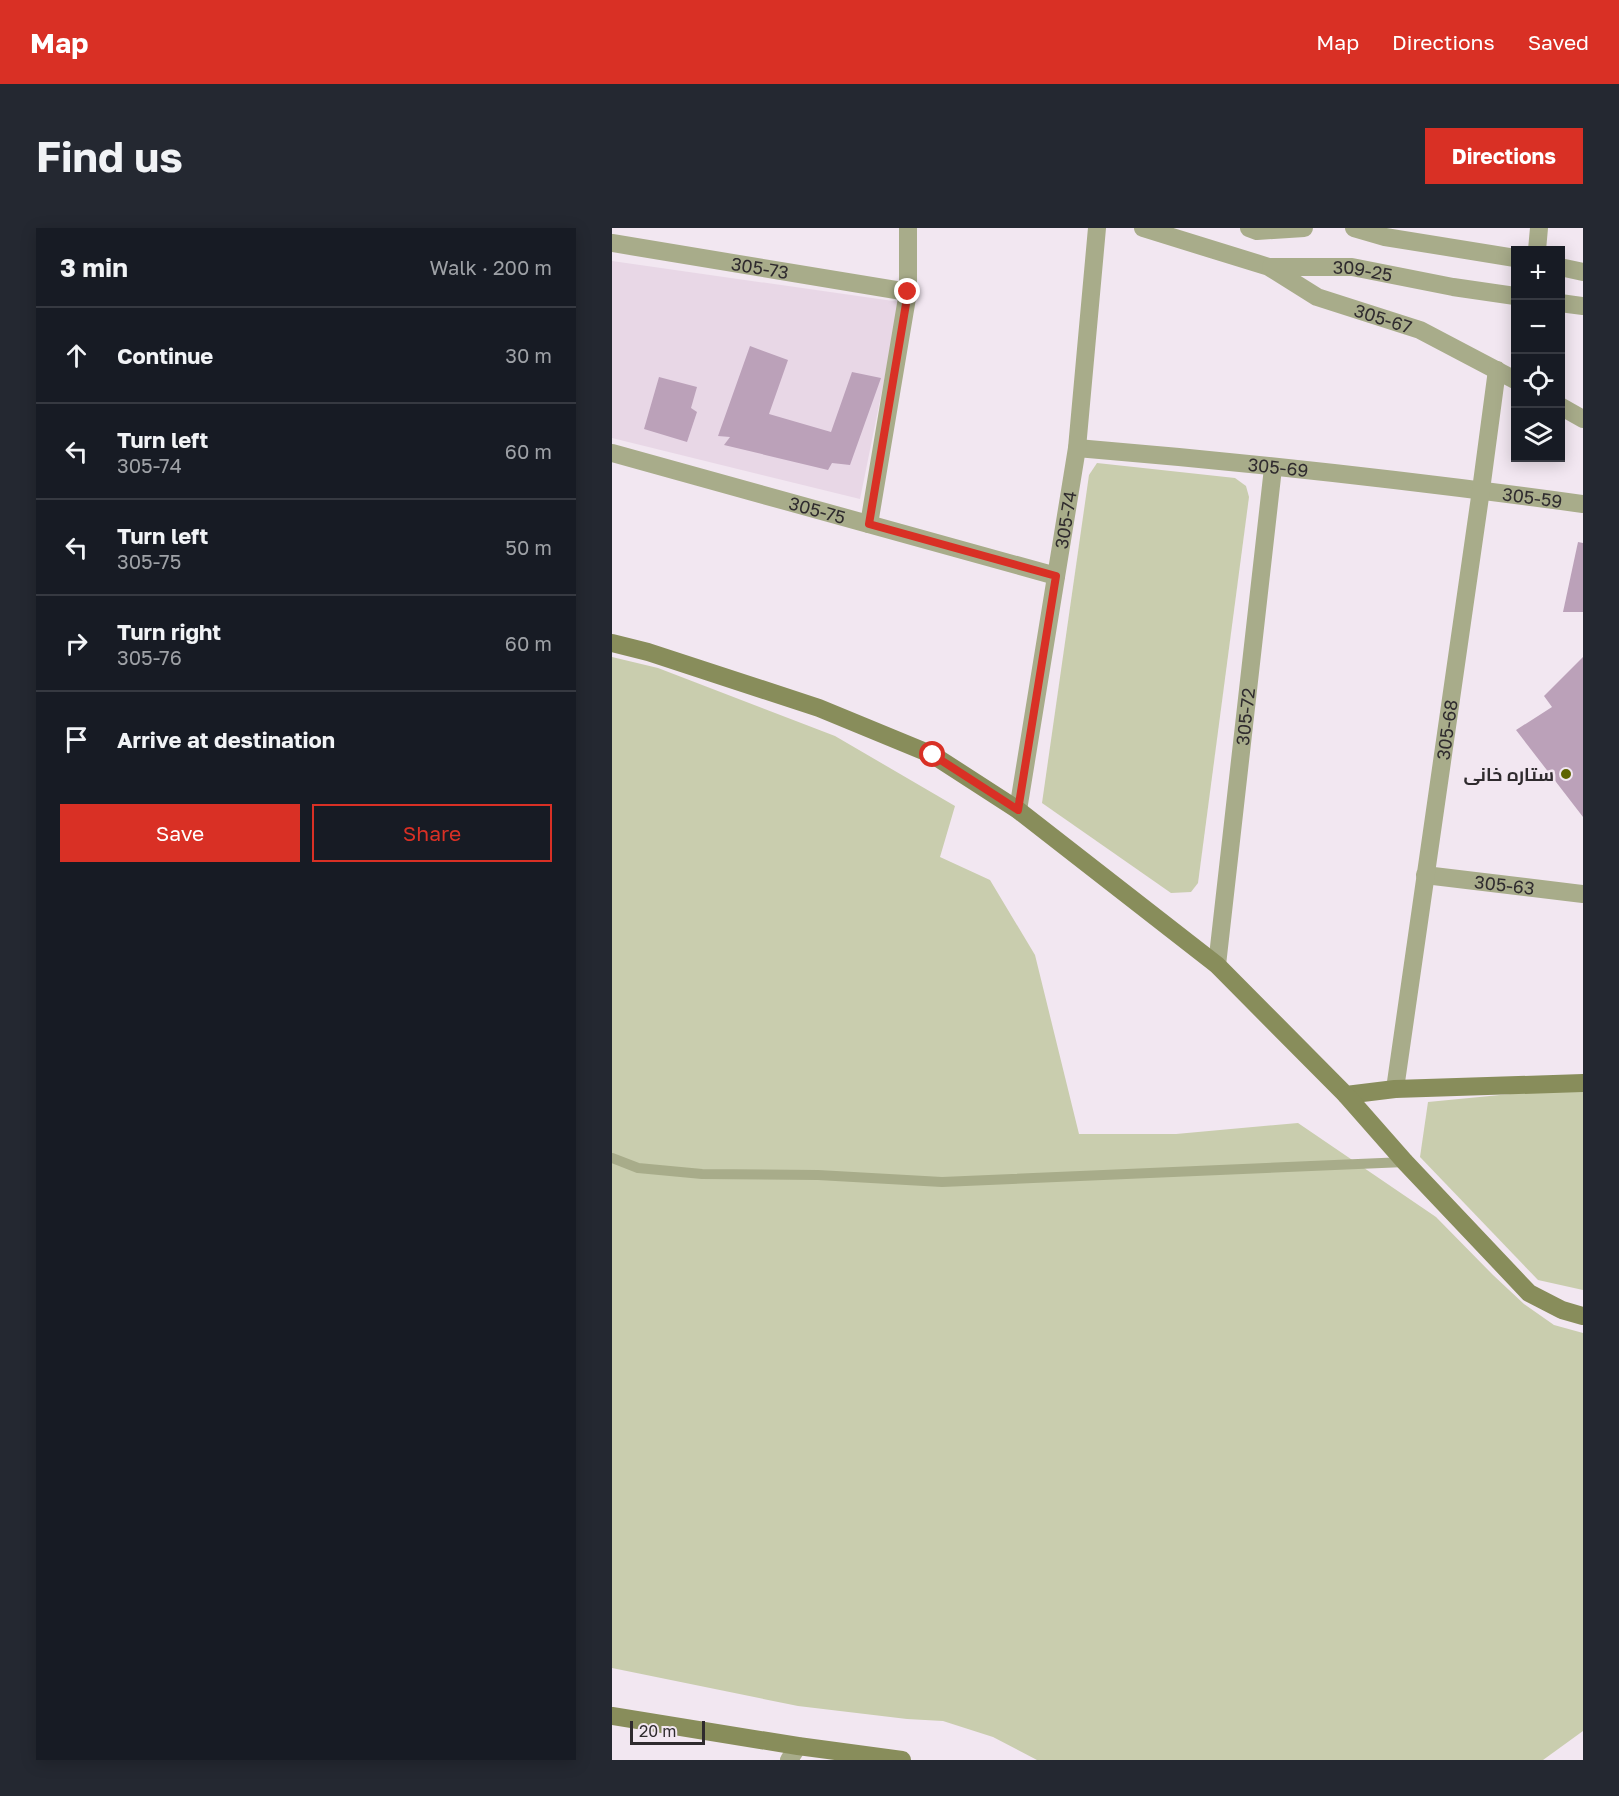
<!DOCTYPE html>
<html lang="en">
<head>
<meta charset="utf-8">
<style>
	body { margin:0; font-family:"Golos Text",Cairo,sans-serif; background:#242831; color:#f1f3f6 }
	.controls { position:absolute; right:18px; top:18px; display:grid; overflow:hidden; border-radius:0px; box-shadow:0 3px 15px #0003 }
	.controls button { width:54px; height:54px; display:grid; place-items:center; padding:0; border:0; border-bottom:2px solid #363941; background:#171b24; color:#f1f3f6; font:30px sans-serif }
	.scale { position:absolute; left:18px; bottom:15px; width:75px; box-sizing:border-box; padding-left:6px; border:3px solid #2f2b2e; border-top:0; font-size:16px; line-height:21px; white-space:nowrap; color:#2f2b2e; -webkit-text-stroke:4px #f2e7f1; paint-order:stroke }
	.stop { position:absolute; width:18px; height:18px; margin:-14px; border:4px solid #d93025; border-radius:50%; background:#fff }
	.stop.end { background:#d93025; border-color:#fff; box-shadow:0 2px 6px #0008 }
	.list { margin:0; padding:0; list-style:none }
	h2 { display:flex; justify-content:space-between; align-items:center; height:78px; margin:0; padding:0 24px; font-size:26px }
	h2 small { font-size:20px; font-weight:400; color:#9ea1a6 }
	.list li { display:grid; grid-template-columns:39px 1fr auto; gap:18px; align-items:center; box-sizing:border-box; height:96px; padding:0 24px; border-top:2px solid #363941 }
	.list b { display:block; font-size:22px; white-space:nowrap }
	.list p { margin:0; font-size:20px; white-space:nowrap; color:#9ea1a6 }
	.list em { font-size:20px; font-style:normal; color:#9ea1a6 }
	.actions { display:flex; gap:12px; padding:18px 24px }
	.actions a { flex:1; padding:14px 0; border:2px solid #d93025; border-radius:0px; text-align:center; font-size:21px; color:#d93025 }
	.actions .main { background:#d93025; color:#fff }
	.icon { flex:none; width:33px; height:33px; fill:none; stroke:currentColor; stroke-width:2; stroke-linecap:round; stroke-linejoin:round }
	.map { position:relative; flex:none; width:971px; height:1532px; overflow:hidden; border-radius:0px }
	header { display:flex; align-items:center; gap:36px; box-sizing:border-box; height:84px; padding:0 30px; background:#d93025; color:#fff }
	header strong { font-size:28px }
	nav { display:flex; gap:33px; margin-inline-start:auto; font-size:21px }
	.intro { display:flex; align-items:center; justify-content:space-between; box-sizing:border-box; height:144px; padding:0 36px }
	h1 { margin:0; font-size:42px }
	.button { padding:15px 27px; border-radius:0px; background:#d93025; color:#fff; font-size:21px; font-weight:700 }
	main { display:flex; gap:36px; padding:0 36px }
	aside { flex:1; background:#171b24; border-radius:0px; box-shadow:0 3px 15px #0003 }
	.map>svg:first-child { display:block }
</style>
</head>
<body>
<header>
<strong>Map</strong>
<nav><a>Map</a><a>Directions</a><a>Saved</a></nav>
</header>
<div class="intro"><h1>Find us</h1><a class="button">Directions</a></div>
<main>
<aside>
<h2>3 min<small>Walk · 200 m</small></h2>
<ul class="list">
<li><svg class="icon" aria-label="ahead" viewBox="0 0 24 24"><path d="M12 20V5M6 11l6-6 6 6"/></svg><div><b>Continue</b></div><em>30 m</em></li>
<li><svg class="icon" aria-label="left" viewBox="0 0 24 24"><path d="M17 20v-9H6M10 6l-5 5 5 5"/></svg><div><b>Turn left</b><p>305-74</p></div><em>60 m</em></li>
<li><svg class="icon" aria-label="left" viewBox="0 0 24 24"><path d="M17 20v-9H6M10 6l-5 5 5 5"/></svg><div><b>Turn left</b><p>305-75</p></div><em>50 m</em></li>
<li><svg class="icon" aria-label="right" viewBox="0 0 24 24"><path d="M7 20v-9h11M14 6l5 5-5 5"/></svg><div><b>Turn right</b><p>305-76</p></div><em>60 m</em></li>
<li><svg class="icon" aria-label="arrive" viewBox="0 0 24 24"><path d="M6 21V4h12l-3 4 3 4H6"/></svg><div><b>Arrive at destination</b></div></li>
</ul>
<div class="actions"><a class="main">Save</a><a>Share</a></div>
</aside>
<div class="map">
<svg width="971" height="1532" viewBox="0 0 971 1532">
	<rect width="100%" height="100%" fill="#f2e7f1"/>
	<path fill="#e8d7e6" d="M0 33 288 74 248 271 0 210Z"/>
	<g fill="#c9cdae">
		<path d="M485 235 623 250 634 258 637 269 586 655 579 664 559 665 430 575 477 247Z"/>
		<path d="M0 429 46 440 223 508 343 578 328 629 378 652 423 727 467 906H564L686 895 824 989 881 1047 912 1076 942 1097 971 1105V1503L931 1532H425L381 1509 331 1493 295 1491 186 1478 0 1440Z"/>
		<path d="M971 859V1062L926 1052 808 929 816 874Z"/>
	</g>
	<g fill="#bba1b9">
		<path d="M138 118 176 132 157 186 219 204 240 144 269 150 238 237 220 235 216 242 112 217 118 209 106 208Z"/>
		<path d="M47 149 85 159 79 180 85 184 75 214 32 201Z"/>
		<path d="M966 314 971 315V384H951Z"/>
		<path d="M971 429V589L904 502 940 479 932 468Z"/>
	</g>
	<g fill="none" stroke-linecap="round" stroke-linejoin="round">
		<path stroke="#a8ac8a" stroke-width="10" d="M0 930 26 940 90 946 206 947 330 954 793 934"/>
		<g stroke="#a8ac8a" stroke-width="18">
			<path id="s1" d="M531 0 657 39 705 69 808 102 903 152"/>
			<path d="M637 0 645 3 692 0"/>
			<path d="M742 0 773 9 903 30"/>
			<path id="s2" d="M0 15 296 64"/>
			<path d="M925 22 927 0"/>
			<path id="s3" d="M659 39H740L841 59 903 68"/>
			<path d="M948 39 971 44"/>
			<path d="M948 75 971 78"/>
			<path d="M948 178 971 191"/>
			<path id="s4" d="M465 220C634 234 803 253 971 276"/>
			<path id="s5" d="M0 225 444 348"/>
			<path d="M257 296 296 64V0"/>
			<path id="s6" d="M406 582 465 220 485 0"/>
			<path id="s7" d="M813 647 971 666"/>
			<path id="s8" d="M605 737 661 240"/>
			<path id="s9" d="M783 861 869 262 885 142"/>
			<path d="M177 1532 186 1518"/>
		</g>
		<g stroke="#888d5b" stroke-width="18">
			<path d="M0 415 36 424 207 480 321 527 406 582 605 737 734 867 783 861 971 855"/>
			<path d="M734 867 793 934 917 1065 950 1082 971 1088"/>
			<path d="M0 1488 186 1518 290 1532"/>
		</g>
	</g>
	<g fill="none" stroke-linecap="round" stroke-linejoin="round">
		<path stroke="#d93025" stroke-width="8" d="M296 64 257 296 444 348 406 582 321 527"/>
	</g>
	<circle fill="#5e6400" stroke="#f2e7f1" stroke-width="2" cx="954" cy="546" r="6"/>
	<g text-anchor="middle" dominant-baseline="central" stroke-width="5" stroke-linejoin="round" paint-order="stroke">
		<g font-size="18" fill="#2f2b2e" stroke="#f2e7f1">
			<text stroke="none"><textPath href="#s2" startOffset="150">305-73</textPath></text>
			<text stroke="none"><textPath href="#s3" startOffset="92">309-25</textPath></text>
			<text stroke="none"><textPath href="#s1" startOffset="258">305-67</textPath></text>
			<text stroke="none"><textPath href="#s4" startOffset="202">305-69</textPath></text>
			<text stroke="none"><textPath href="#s4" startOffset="458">305-59</textPath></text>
			<text stroke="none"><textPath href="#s5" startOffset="213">305-75</textPath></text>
			<text stroke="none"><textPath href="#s6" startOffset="294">305-74</textPath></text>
			<text stroke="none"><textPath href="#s8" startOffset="250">305-72</textPath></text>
			<text stroke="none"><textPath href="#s9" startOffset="363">305-68</textPath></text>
			<text stroke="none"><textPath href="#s7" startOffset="80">305-63</textPath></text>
		</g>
		<g font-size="18" font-weight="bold" fill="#2f2b2e" stroke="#f2e7f1" text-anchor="end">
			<text x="942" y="546">ستاره خانی</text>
		</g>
	</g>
</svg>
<div class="controls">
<button>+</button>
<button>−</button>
<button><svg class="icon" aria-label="locate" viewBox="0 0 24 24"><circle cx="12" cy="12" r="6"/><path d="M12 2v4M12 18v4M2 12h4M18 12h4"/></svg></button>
<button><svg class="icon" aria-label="layers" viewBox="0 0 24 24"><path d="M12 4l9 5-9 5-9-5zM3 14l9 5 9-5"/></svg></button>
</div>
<div class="scale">20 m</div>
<div class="stop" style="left:321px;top:527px"></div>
<div class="stop end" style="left:296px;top:64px"></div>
</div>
</main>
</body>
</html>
